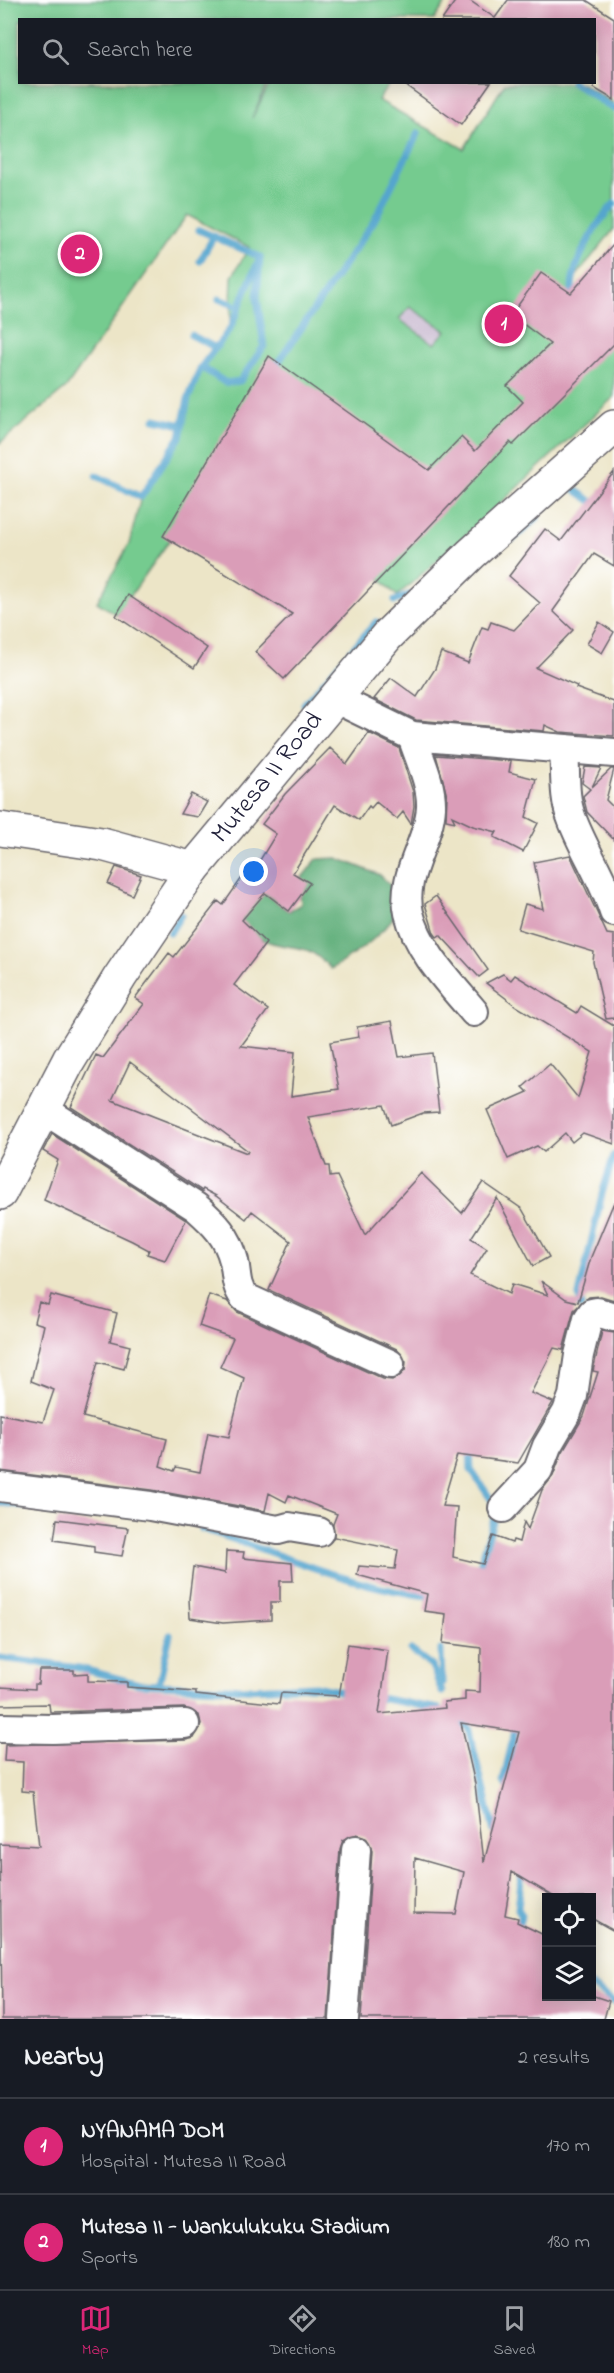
<!DOCTYPE html>
<html lang="en">
<head>
<meta charset="utf-8">
<style>
	body { margin:0; font-family:"Indie Flower",sans-serif; background:#242831; color:#f1f3f6 }
	.controls { position:absolute; right:18px; bottom:18px; display:grid; overflow:hidden; border-radius:0px; box-shadow:0 3px 15px #0003 }
	.controls button { width:54px; height:54px; display:grid; place-items:center; padding:0; border:0; border-bottom:2px solid #363941; background:#171b24; color:#f1f3f6; font:30px sans-serif }
	.you { position:absolute; left:254px; top:872px; width:21px; height:21px; margin:-15px; border:4px solid #fff; border-radius:50%; background:#1a73e8; box-shadow:0 0 0 9px #1a73e833 }
	.badge { display:grid; place-items:center; width:39px; height:39px; border-radius:50%; background:#db2777; color:#fff; font-size:20px; font-weight:700 }
	.pin { position:absolute; translate:-50% -50%; border:3px solid #fff; box-shadow:0 2px 6px #0006 }
	.list { margin:0; padding:0; list-style:none }
	h2 { display:flex; justify-content:space-between; align-items:center; height:78px; margin:0; padding:0 24px; font-size:26px }
	h2 small { font-size:20px; font-weight:400; color:#9ea1a6 }
	.list li { display:grid; grid-template-columns:39px 1fr auto; gap:18px; align-items:center; box-sizing:border-box; height:96px; padding:0 24px; border-top:2px solid #363941 }
	.list b { display:block; font-size:22px; white-space:nowrap }
	.list p { margin:0; font-size:20px; white-space:nowrap; color:#9ea1a6 }
	.list em { font-size:20px; font-style:normal; color:#9ea1a6 }
	.icon { flex:none; width:33px; height:33px; fill:none; stroke:currentColor; stroke-width:2; stroke-linecap:round; stroke-linejoin:round }
	.map { position:relative; flex:none; width:614px; height:2019px; overflow:hidden }
	.search { position:absolute; background:#171b24; box-shadow:0 3px 15px #0003; left:18px; right:18px; top:18px; height:66px; display:flex; align-items:center; gap:15px; box-sizing:border-box; padding:0 21px; border-radius:0px; color:#9ea1a6; font-size:22px }
	.sheet { height:270px; background:#171b24 }
	nav { display:flex; justify-content:space-around; align-items:center; box-sizing:border-box; height:84px; border-top:2px solid #363941; background:#171b24; font-size:16px; color:#9ea1a6 }
	nav a { display:grid; justify-items:center; gap:3px }
	nav .on { color:#db2777 }
	.map>svg:first-child { display:block }
</style>
</head>
<body>
<div class="map">
<svg width="614" height="2019" viewBox="0 0 614 2019">
	<rect width="100%" height="100%" fill="#fff"/>
	<filter id="ink" filterUnits="userSpaceOnUse"><feTurbulence type="fractalNoise" baseFrequency=".0167" numOctaves="2"/><feDisplacementMap in="SourceGraphic" scale="12" xChannelSelector="R" yChannelSelector="G"/><feConvolveMatrix kernelMatrix="1 2 1 2 8 2 1 2 1" color-interpolation-filters="sRGB"/></filter>
	<filter id="wash" filterUnits="userSpaceOnUse"><feTurbulence type="fractalNoise" baseFrequency=".008" numOctaves="4" result="noise"/><feDisplacementMap in="SourceGraphic" scale="24" xChannelSelector="R" yChannelSelector="G"/><feGaussianBlur stdDeviation="1.35" result="paint"/><feColorMatrix in="noise" values="0 0 0 0 0 0 0 0 0 0 0 0 0 0 0 0 0 1.4 0 .05"/><feComposite in="paint" operator="in"/></filter>
	<g filter="url(#wash)">
		<rect width="100%" height="100%" fill="#ece5c7"/>
		<path fill="#ccbed3" d="M465 305 434 345 398 319 411 306Z"/>
		<path fill="#75cb8f" stroke="#4c7665" stroke-width="1.5" fill-rule="evenodd" d="M0 0H448L434 20H20V82L267 83 252 118 270 83H390L378 100 464 149 505 83H581L614 103V229L574 279 571 292 578 304 614 319V397L474 528 397 596 373 572 172 537 117 615 97 602 129 544 141 497 180 437 188 399 201 367 230 329 232 277 249 247 187 215 66 388 0 443ZM410 307 446 331 434 344 399 319Z"/>
		<path fill="#60af7a" stroke="#41685a" stroke-width="1.5" d="M337 858 380 875 404 899C391 930 359 952 331 969 307 943 302 951 272 943 261 940 251 933 241 928L243 908 263 891 289 911 301 904 299 881 317 859Z"/>
		<g fill="none" stroke-linecap="round" stroke-linejoin="round">
			<g stroke="#54a5ce" stroke-width="7">
				<path d="M572 82 614 109"/>
				<path d="M199 230 260 257 257 297 264 346 240 381 226 383 201 367"/>
				<path d="M200 261 214 236"/>
				<path d="M219 299 239 307"/>
				<path d="M575 300C562 278 597 221 614 204"/>
				<path d="M191 335 216 348"/>
				<path d="M273 370 374 221 418 133"/>
				<path d="M155 419 182 425"/>
				<path d="M97 476 141 497 180 437 188 399 201 367 230 329 260 257"/>
				<path d="M564 492 571 487 614 517"/>
				<path d="M513 539 537 518"/>
				<path d="M395 601 409 595"/>
				<path d="M304 704 376 622"/>
				<path d="M170 933 181 915"/>
				<path d="M581 1306 579 1295 602 1194 614 1155"/>
				<path d="M470 1450 471 1470 497 1508 478 1572"/>
				<path d="M0 1503 93 1513"/>
				<path d="M202 1529C280 1553 353 1589 435 1597"/>
				<path d="M411 1650 432 1666 442 1692"/>
				<path d="M441 1650 442 1683"/>
				<path d="M0 1658 79 1668 139 1684 246 1689 315 1686 348 1693"/>
				<path d="M159 1684 170 1635"/>
				<path d="M374 1697 439 1709 442 1714"/>
				<path d="M455 1722 468 1727 495 1836"/>
				<path d="M510 1790 503 1782 516 1725"/>
				<path d="M517 1930 522 1915 518 1909 522 1870"/>
				<path d="M592 1986 614 2002"/>
			</g>
		</g>
		<g id="blocks">
			<g fill="#da9db8" fill-rule="evenodd">
				<path d="M456 0H469L495 18 508 0H586L614 18V100L594 88V20H442Z"/>
				<path d="M401 82H491L461 125Z"/>
				<path d="M614 244V344L513 445 510 442 284 679 255 652 292 614 163 536 269 356 429 470 461 437 475 451 523 402 507 386 550 344 511 315 541 273 571 293Z"/>
				<path d="M614 472V566L594 554 553 611 573 630 536 668 577 686 576 688 614 702V736L560 732 545 725 544 731 416 720 374 699 391 678 417 697 435 669 441 652 468 663 482 627 488 629 491 622 514 630 540 603 509 576 545 529 561 541Z"/>
				<path d="M128 595 207 648 194 668 116 616Z"/>
				<path d="M599 622 614 632 602 653 587 644Z"/>
				<path d="M369 733 399 748 413 792 414 806 411 824 403 812 397 819 376 802 371 808 369 806 359 820 335 805 293 873 310 883 289 911 265 893 242 920 266 943 234 985 268 1010 241 1046 295 1052 291 1096 339 1089 330 1042 359 1037 357 1027 392 1021 399 1057 432 1053 439 1112 423 1113 391 1125 384 1105 308 1117 326 1166H329L330 1177 337 1176 365 1235 421 1173 462 1213 483 1182 522 1209 549 1257 533 1266 497 1198 471 1238 487 1248 470 1275 509 1294 512 1284 548 1295 541 1281 566 1299 578 1302 591 1257 614 1202V1300L601 1296 589 1297 574 1310 563 1350 554 1348 531 1393 553 1402 518 1463 457 1455 442 1506 457 1507 453 1557 483 1564 493 1536 512 1543 513 1540 519 1542 524 1522 528 1529 542 1490 553 1476 562 1453 584 1416 598 1372 593 1371 602 1331 614 1333V1931L591 1918V1898H556L512 1872 505 1915 518 1918 517 1922 546 1936V1996H594L609 2001 604 2019H361L372 1851 366 1837 357 1834 343 1840 340 1849 328 2019H2L0 1844 39 1846 33 1792 22 1791 23 1762 4 1761 5 1745 186 1740 194 1738 201 1724 199 1715 184 1708 53 1712H50L49 1704 0 1705V1687L35 1689V1684H38L39 1670H74V1674L88 1673V1681L127 1682V1687L196 1692V1695L279 1704 281 1693 339 1696 348 1644 388 1650 379 1714 445 1708 444 1702 465 1700V1691L480 1692 481 1648 443 1643 446 1614 424 1611 427 1594 357 1575 359 1566 395 1569 398 1550 334 1537 333 1524 337 1514 289 1495 286 1502 269 1493 265 1511 152 1490 0 1471V1414L43 1422 54 1390 31 1381 44 1325 34 1322 39 1302 48 1305 51 1295 117 1313 110 1341 130 1346 124 1369 98 1362 83 1417 167 1439 160 1466 174 1471 176 1467 200 1472 208 1433 229 1437 244 1378 220 1367 233 1338 199 1326 209 1295 227 1301 237 1312 383 1379 392 1380 405 1371 406 1362 397 1349 269 1290 291 1241 252 1211 246 1219 216 1196 203 1189 202 1191 71 1107 96 1055 103 1058 144 1004 135 998 169 953 174 957 218 901 223 905 253 862 257 865 276 834 262 824 285 794 330 748 347 764ZM130 1062 248 1151 247 1153 112 1100ZM461 1723 519 1732 484 1862 475 1784ZM415 1858 464 1872 456 1914 414 1913Z"/>
				<path d="M436 755 511 761 509 772 536 779 526 817 538 823 523 852 494 837 497 832 473 826 452 816 455 822 446 820 447 796Z"/>
				<path d="M585 767 601 768 592 787 611 769H614L606 800 614 808V840L587 812 583 796 590 789 582 783Z"/>
				<path d="M191 794 207 802 198 817 180 814Z"/>
				<path d="M570 855 607 934 614 935V1018L606 1019 593 962 594 952 518 929 525 904 543 909 534 862Z"/>
				<path d="M116 867 141 875 132 895 108 884Z"/>
				<path d="M436 896 488 970 479 977 440 935 437 937 434 933 425 904Z"/>
				<path d="M503 974 511 980 515 975 577 1013 581 1006 614 1026V1144L583 1133 572 1142 565 1133 544 1152 537 1146 508 1159 487 1110 528 1092 523 1087 550 1064 578 1098 592 1052 516 1006 486 983Z"/>
				<path d="M52 1134 186 1220 165 1260 147 1254 149 1250 132 1241 44 1200 58 1160 43 1151Z"/>
				<path d="M57 1519 128 1528 122 1556 94 1552V1546L54 1540Z"/>
				<path d="M226 1551 244 1552 243 1558 292 1563 293 1581H280V1602H271V1620L223 1623 190 1618 189 1599 193 1567 225 1573Z"/>
			</g>
		</g>
	</g>
	<g filter="url(#ink)">
		<use href="#blocks" fill-opacity="0" stroke="#69666c" stroke-width="1.5"/>
		<g fill="none" stroke-linecap="round" stroke-linejoin="round">
			<defs>
				<g id="street">
					<path d="M334 698 412 736 614 753"/>
					<path d="M412 736C419 758 432 784 431 807 429 843 400 875 409 913 418 951 449 982 474 1012"/>
					<path d="M564 749C566 772 563 797 572 819 584 851 603 878 614 912"/>
					<path d="M43 1109 196 1207C214 1223 228 1236 234 1261 237 1275 235 1285 244 1297L390 1364"/>
					<path d="M0 1487 150 1506 278 1530 289 1527 319 1532"/>
					<path d="M503 1508 538 1470 547 1446 567 1412 573 1396 579 1355 588 1319 592 1313 597 1312 614 1317"/>
					<path d="M0 1728 53 1729 185 1724"/>
					<path d="M344 2019 356 1850"/>
				</g>
				<g id="secondary">
					<path d="M0 829 102 844 193 869"/>
					<path d="M0 1193 69 1060 120 977 193 869 387 636 471 554 614 427"/>
				</g>
			</defs>
			<use href="#street" stroke="#69666c" stroke-width="32"/>
			<use href="#secondary" stroke="#69666c" stroke-width="36"/>
			<use href="#street" stroke="#fff" stroke-width="28"/>
			<use href="#secondary" stroke="#fff" stroke-width="33"/>
		</g>
	</g>
	<g text-anchor="middle" dominant-baseline="central" stroke-width="4.5" stroke-linejoin="round" paint-order="stroke">
		<g font-size="26" fill="#22223b" stroke="#fff">
			<text transform="translate(268 778) rotate(-51)">Mutesa II Road</text>
		</g>
	</g>
</svg>
<div class="controls">
<button><svg class="icon" aria-label="locate" viewBox="0 0 24 24"><circle cx="12" cy="12" r="6"/><path d="M12 2v4M12 18v4M2 12h4M18 12h4"/></svg></button>
<button><svg class="icon" aria-label="layers" viewBox="0 0 24 24"><path d="M12 4l9 5-9 5-9-5zM3 14l9 5 9-5"/></svg></button>
</div>
<div class="you"></div>
<div class="pin badge" style="left:504px;top:324px">1</div>
<div class="pin badge" style="left:80px;top:254px">2</div>
<div class="search"><svg class="icon" aria-label="search" viewBox="0 0 24 24"><circle cx="10" cy="10" r="6"/><path d="M15 15l6 6"/></svg>Search here</div>
</div>
<section class="sheet">
<h2>Nearby<small>2 results</small></h2>
<ul class="list">
<li><span class="badge">1</span><div><b>NYANAMA DOM</b><p>Hospital · Mutesa II Road</p></div><em>170 m</em></li>
<li><span class="badge">2</span><div><b>Mutesa II - Wankulukuku Stadium</b><p>Sports</p></div><em>180 m</em></li>
</ul>
</section>
<nav>
<a class="on"><svg class="icon" aria-label="map" viewBox="0 0 24 24"><path d="M3 6l6-2 6 2 6-2v14l-6 2-6-2-6 2zM9 4v14M15 6v14"/></svg>Map</a>
<a><svg class="icon" aria-label="directions" viewBox="0 0 24 24"><path d="M12 3l9 9-9 9-9-9zM9 14v-3h6M13 9l2 2-2 2"/></svg>Directions</a>
<a><svg class="icon" aria-label="saved" viewBox="0 0 24 24"><path d="M7 4h10v16l-5-4-5 4z"/></svg>Saved</a>
</nav>
</body>
</html>
